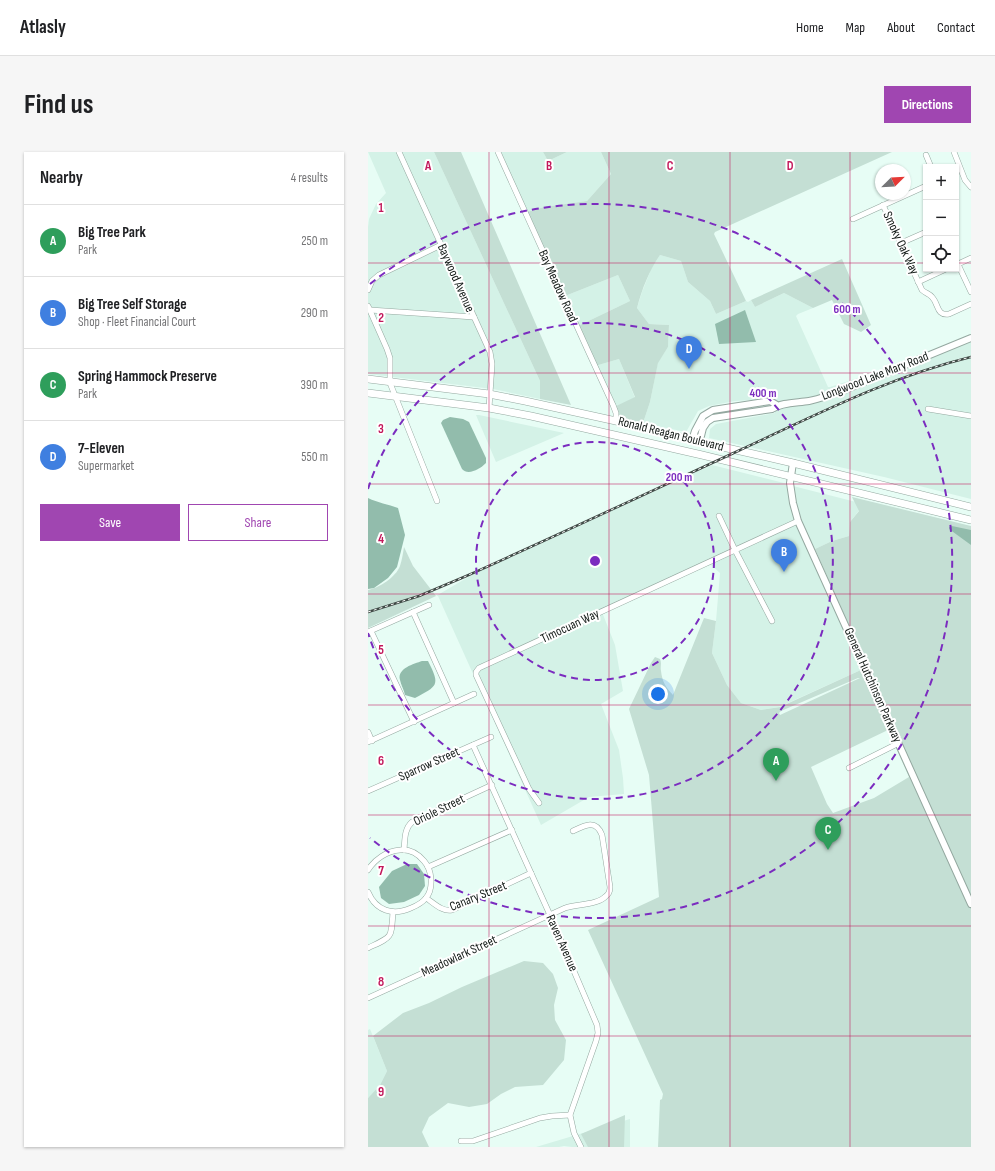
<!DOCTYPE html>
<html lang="en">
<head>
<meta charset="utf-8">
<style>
	body { margin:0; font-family:"Sofia Sans Condensed",sans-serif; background:#f6f6f6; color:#202124 }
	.controls { position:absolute; right:12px; top:12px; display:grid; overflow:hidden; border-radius:0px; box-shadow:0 1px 3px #0004 }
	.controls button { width:36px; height:36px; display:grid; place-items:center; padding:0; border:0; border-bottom:1px solid #e0e0e0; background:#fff; color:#202124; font:20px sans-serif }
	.compass { position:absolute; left:507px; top:12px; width:36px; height:36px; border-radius:50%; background:#fff; box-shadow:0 1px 3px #0004; rotate:66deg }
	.you { position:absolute; left:290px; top:542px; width:14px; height:14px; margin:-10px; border:3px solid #fff; border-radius:50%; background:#1a73e8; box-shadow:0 0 0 6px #1a73e833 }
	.badge { display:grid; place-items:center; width:26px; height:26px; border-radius:50%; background:#a046b1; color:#fff; font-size:13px; font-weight:700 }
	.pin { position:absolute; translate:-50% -33px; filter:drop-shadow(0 1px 2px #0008) }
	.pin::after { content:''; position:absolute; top:21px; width:14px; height:12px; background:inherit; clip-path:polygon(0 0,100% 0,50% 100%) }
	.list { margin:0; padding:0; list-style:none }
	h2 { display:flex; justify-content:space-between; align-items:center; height:52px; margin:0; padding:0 16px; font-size:17px }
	h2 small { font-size:13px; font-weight:400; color:#757577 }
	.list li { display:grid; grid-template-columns:26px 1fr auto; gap:12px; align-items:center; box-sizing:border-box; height:72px; padding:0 16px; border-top:1px solid #e0e0e0 }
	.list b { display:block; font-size:15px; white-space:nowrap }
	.list p { margin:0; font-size:13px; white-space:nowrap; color:#757577 }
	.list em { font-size:13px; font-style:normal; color:#757577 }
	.actions { display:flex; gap:8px; padding:12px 16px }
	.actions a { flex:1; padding:9px 0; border:1px solid #a046b1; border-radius:0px; text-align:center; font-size:14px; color:#a046b1 }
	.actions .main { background:#a046b1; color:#fff }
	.icon { flex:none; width:22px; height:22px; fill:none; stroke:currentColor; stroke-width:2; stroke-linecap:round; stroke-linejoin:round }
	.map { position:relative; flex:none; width:603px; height:995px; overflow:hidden; border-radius:0px }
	header { display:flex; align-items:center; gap:24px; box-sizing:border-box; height:56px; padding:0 20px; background:#fff; border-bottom:1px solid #e0e0e0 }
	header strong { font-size:19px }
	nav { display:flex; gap:22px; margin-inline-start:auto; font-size:14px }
	.intro { display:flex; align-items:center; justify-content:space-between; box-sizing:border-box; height:96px; padding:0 24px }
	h1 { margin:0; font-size:28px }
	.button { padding:10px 18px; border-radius:0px; background:#a046b1; color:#fff; font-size:14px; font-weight:700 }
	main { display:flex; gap:24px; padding:0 24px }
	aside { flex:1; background:#fff; border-radius:0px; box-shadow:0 1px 3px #0004 }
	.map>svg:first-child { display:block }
</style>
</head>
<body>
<header>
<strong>Atlasly</strong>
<nav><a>Home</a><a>Map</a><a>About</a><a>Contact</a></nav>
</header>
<div class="intro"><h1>Find us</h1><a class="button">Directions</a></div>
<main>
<aside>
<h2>Nearby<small>4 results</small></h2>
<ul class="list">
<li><span class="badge" style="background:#2e9e5b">A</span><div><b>Big Tree Park</b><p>Park</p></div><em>250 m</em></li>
<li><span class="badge" style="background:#3f7fe0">B</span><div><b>Big Tree Self Storage</b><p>Shop · Fleet Financial Court</p></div><em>290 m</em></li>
<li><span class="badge" style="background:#2e9e5b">C</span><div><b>Spring Hammock Preserve</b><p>Park</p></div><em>390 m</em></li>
<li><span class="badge" style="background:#3f7fe0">D</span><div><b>7-Eleven</b><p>Supermarket</p></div><em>550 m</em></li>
</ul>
<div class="actions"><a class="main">Save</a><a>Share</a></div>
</aside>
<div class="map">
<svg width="603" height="995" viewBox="0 0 603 995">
	<rect width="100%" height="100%" fill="#e7fdf5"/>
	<g fill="#d4f2e7">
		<path d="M0 0H66L172 229V247L125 237 0 222V75L1 67 8 52 18 41Z"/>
		<path d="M133 0H175L180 9 199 0H233L243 22 219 49 176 55 159 60Z"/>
		<path d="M292 103 313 109 320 130 342 149 348 162 378 149 380 150 383 148 387 155 416 141 445 156 430 162 428 164 460 235H462L496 224 497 227 473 237 441 247 411 251 406 249 405 247 367 249 341 254 330 259 318 280 275 271 282 250 290 210 300 195 301 173 281 172 269 156 274 140 284 115Z"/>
		<path d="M250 123 262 149 210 174 197 144Z"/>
		<path d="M603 190V347L516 325 341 286 342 277 348 272 407 261V258L409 256 442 251Z"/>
		<path d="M251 207 267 246 246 255 227 214Z"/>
		<path d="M108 263H111L196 281 128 310Z"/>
		<path d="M344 313 420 332 422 353 495 517 411 555 393 558 373 551 359 533 344 501 348 469 352 421 343 413 330 416 234 460 247 493 255 539 233 552 251 598 255 626 256 642 221 645 173 673 70 444H68L119 414Z"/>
		<path d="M425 334 496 352 482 370 481 384 464 389 447 397 432 368 427 352Z"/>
		<path d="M2 877 19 919 12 933 0 946V878Z"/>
		<path d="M262 967V995H204L196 994 191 995H168Z"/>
	</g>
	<g fill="#c4dfd4" fill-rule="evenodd">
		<path d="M66 0H93L203 253 172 247V229Z"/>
		<path d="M175 0H199L180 9Z"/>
		<path d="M233 0H524L347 80 346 82 378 149 348 162 342 149 320 130 313 109 292 103C281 119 274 137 269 156L281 172 301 173 300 195 290 211 282 250 275 271 252 266 246 255 267 245 251 207 227 214 210 174 262 149 250 123 197 144 159 60 176 55 219 49 243 22Z"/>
		<path d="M474 107 503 173 493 180 476 172 464 148 445 156 416 141 387 155 383 148Z"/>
		<path d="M484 345 603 374V995H290L292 948 294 947 295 942 220 778 291 745 281 623 261 557 283 511 287 505 292 507C294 511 292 515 293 519 294 529 298 536 305 543L336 466 348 469 344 501 359 533 373 551 393 558 412 555 495 517 498 523 502 521 447 397 464 389 481 384 482 370 491 359ZM490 526H492L412 563 411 561 413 559ZM520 578 541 625 506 646 465 661 459 652 443 615Z"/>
		<path d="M36 395 45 414 68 444 0 476V438C11 436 28 425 32 414 34 408 35 401 36 395Z"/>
		<path d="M156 809 175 811 185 822 190 836 186 853 187 868 198 888 196 908 175 933 147 935 133 942 119 952 101 955 80 951 61 965 54 980 61 995H0V946L12 933 19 919 5 884 35 861 61 851 94 835Z"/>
		<path d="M257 963 256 995H220L213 982Z"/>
	</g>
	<g fill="#92bcac">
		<path d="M377 158 388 190 351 192 347 172Z"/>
		<path d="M82 265 95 267 101 270 118 306V311C112 317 100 324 94 317L73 271 75 268Z"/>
		<path d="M0 346C10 351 20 352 30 356L37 383 29 415 20 426 6 436 0 437Z"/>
		<path d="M584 374 603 378V393L581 377V375Z"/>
		<path d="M54 509H60C73 534 69 534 47 546L37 543C36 538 33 533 32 528 29 516 46 512 54 509Z"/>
		<path d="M39 712H49L56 722 57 734 51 743 36 750 21 752 13 746 11 735 24 719Z"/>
	</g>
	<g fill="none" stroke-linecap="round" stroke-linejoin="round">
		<defs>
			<g id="minor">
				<path d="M31 0 122 200 124 212 121 256"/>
				<path d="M130 0 221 201 245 253 248 261V269"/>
				<path d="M586 0 597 28 603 35"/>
				<path d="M558 3 563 15"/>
				<path d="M515 53 554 138C557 141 562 142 564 145 571 152 568 164 581 162L603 152"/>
				<path d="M485 67 558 34"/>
				<path d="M533 91 558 80"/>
				<path d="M588 108 603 140"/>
				<path d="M588 113 603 106"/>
				<path d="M550 130 578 117"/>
				<path d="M0 138 4 129 11 123 73 93"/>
				<path d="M0 154 19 197 22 206V231L69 349"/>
				<path d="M2 158 106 165"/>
				<path d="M560 257 603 264"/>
				<path d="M351 364 367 398 404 469"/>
				<path d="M45 460 86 551"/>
				<path d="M3 479 46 570"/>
				<path d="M0 480 61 453"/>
				<path d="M0 580 4 589"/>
				<path d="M0 590 106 542"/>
				<path d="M105 593 182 763 229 873 230 881 228 889 202 963 206 981 213 995"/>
				<path d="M481 616 531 591"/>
				<path d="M0 639 123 585"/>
				<path d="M171 651 161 637 108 523V520L111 516 430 369"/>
				<path d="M36 698C37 688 36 677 44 670L124 633"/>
				<path d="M60 715 144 678"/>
				<path d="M0 718C7 707 19 699 32 698 42 697 50 702 56 709 64 718 66 736 58 746 54 751 48 754 43 756 25 764 8 759 0 740"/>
				<path d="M58 746C66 751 74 760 84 758L163 721"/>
				<path d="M0 796C25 784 23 787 25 760"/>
				<path d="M0 846 197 756C209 752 230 753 238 744 241 742 242 739 242 735L234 683C228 667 217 673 205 679"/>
				<path d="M93 989H105L172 966 184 964 202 963"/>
			</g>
			<g id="tertiary">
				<path d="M409 253 402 249 345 258 335 264 327 279 326 282 327 288 333 284 335 276 339 270 345 266 404 257C414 250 429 251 441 249 452 247 463 242 474 239L603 186"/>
				<path d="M425 311 422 331 425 351 430 369 603 752"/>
			</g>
			<g id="secondary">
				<path d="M0 227 121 242 157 249 248 269 337 291 425 311 603 355"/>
				<path d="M0 241 121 256 163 264 334 303 603 368"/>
			</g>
		</defs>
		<use href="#minor" stroke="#94a8a0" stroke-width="6"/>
		<use href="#tertiary" stroke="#94a8a0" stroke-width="8"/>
		<use href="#secondary" stroke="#94a8a0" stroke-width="8"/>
		<use href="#minor" stroke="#fff" stroke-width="5"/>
		<use href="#tertiary" stroke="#fff" stroke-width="6"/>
		<use href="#secondary" stroke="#fff" stroke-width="7"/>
		<defs>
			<path id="rail" d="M0 460 51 444 96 425C188 384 279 341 370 299 446 264 521 225 603 205"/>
		</defs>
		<use href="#rail" stroke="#404a46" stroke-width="2.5"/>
		<use href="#rail" stroke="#fff" stroke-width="1" stroke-dasharray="3" stroke-linecap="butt"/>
	</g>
	<path fill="none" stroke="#c2185b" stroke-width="1" stroke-opacity="0.55" d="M121 0V995M241 0V995M362 0V995M482 0V995M0 111H558M588 111H603M0 221H603M0 332H603M0 442H603M0 553H603M0 663H603M0 774H603M0 884H603"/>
	<g fill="none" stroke="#7b2cbf" stroke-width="2" stroke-dasharray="7 5">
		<circle cx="227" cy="409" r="119"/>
		<path d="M0 337A238 238 0 1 1 0 481"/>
		<path d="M2 132A357 357 0 1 1 2 686"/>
	</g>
	<g text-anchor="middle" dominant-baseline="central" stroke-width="4" stroke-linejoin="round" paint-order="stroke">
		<g font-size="13" fill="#131a17" stroke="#fff">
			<text transform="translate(533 91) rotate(65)">Smoky Oak Way</text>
			<text transform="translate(88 126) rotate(66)">Baywood Avenue</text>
			<text transform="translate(190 134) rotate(66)">Bay Meadow Road</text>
			<text transform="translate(507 224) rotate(-21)">Longwood Lake Mary Road</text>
			<text transform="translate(303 282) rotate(14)">Ronald Reagan Boulevard</text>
			<text transform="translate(202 474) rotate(-25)">Timocuan Way</text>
			<text transform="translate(505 533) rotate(66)">General Hutchinson Parkway</text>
			<text transform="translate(61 612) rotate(-24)">Sparrow Street</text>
			<text transform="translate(71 658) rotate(-26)">Oriole Street</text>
			<text transform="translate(110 744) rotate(-22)">Canary Street</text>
			<text transform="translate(194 791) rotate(66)">Raven Avenue</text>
			<text transform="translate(91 804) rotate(-25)">Meadowlark Street</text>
		</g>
	</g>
	<g font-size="13" text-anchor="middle" font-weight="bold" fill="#c2185b" stroke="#fff" stroke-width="4" stroke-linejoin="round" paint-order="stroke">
		<text x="60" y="18">A</text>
		<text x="181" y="18">B</text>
		<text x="302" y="18">C</text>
		<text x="422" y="18">D</text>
		<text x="13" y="60">1</text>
		<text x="13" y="170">2</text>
		<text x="13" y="281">3</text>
		<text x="13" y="391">4</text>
		<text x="13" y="502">5</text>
		<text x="13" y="613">6</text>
		<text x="13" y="723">7</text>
		<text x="13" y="834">8</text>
		<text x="13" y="944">9</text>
	</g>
	<circle cx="227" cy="409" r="6" fill="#7b2cbf" stroke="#fff" stroke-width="2"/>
	<g font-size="12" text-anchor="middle" font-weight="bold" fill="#7b2cbf" stroke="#fff" stroke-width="4" stroke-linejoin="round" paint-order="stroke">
		<text x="479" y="161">600 m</text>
		<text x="395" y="245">400 m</text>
		<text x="311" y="329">200 m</text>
	</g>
</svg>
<div class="controls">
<button>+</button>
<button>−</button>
<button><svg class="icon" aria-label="locate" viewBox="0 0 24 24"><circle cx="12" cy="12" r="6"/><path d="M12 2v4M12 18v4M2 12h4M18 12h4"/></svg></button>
</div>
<svg class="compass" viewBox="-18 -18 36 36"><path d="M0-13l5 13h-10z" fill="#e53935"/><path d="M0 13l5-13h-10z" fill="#757577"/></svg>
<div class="you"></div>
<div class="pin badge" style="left:408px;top:629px;background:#2e9e5b">A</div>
<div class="pin badge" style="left:416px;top:420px;background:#3f7fe0">B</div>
<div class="pin badge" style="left:460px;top:698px;background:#2e9e5b">C</div>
<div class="pin badge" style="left:321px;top:217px;background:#3f7fe0">D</div>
</div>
</main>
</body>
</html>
